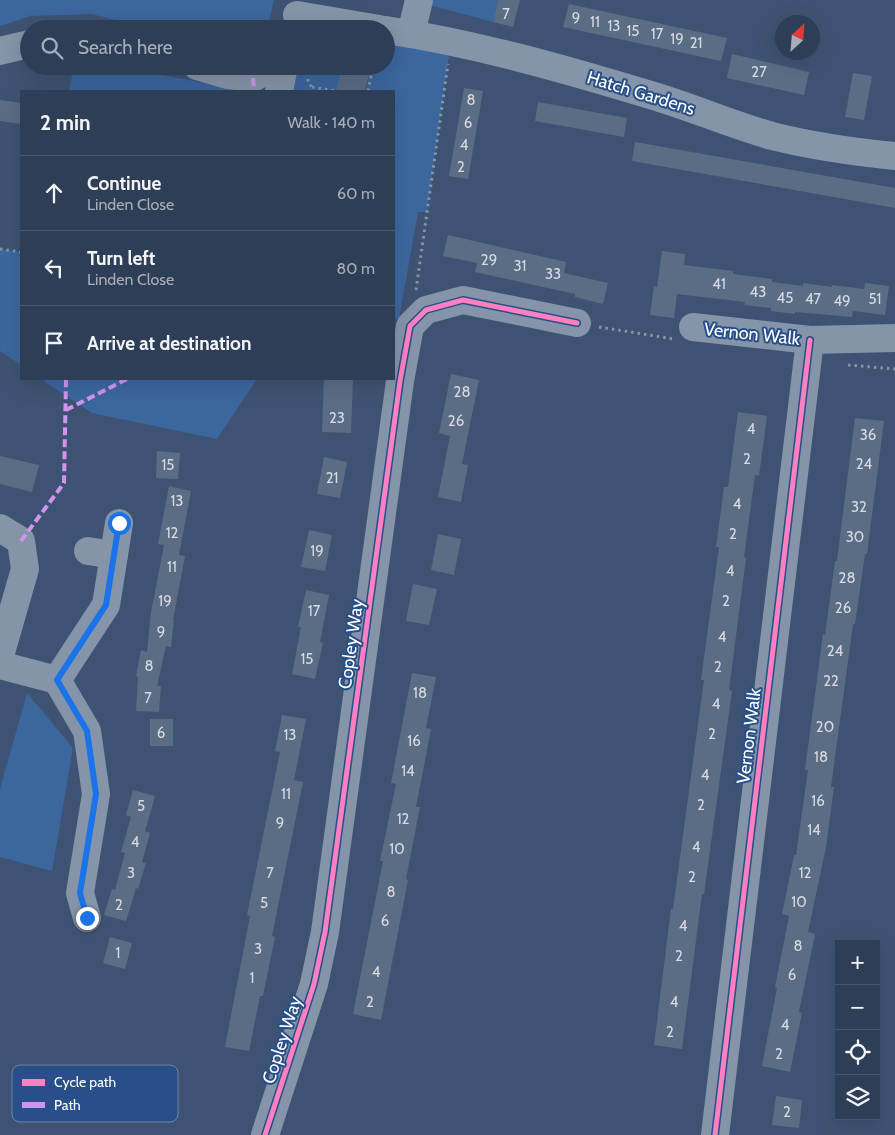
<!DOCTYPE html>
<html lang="en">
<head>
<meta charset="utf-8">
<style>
	body { margin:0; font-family:Cabin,sans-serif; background:#36455c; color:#f1f3f6 }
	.controls { position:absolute; right:15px; bottom:15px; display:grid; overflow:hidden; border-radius:0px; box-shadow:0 5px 20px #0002 }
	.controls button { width:45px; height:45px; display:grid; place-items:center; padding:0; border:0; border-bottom:1px solid #49576c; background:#2e3e56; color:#f1f3f6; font:25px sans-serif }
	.compass { position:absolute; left:775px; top:15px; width:45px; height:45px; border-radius:50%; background:#2e3e56; box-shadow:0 5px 20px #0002; rotate:26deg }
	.stop { position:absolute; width:15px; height:15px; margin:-11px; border:4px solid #1a73e8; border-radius:50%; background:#fff }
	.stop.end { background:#1a73e8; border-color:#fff; box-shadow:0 1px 5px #0008 }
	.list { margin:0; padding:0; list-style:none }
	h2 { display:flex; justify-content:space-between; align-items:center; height:65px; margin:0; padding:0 20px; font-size:21px }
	h2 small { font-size:16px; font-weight:400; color:#a7aeb9 }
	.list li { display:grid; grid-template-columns:32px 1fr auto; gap:15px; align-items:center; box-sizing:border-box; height:75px; padding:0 20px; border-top:1px solid #49576c }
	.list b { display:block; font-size:19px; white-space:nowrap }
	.list p { margin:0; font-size:16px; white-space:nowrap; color:#a7aeb9 }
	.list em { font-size:16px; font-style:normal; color:#a7aeb9 }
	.icon { flex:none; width:28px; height:28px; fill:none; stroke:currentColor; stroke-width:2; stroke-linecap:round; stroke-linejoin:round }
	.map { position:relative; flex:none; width:895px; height:1135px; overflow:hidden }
	.search { position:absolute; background:#2e3e56; box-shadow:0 5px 20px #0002; left:20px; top:20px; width:375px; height:55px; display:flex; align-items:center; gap:12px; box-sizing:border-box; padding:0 18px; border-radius:28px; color:#a7aeb9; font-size:19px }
	.panel { position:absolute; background:#2e3e56; box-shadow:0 5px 20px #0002; left:20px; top:90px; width:375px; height:290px; border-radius:0px }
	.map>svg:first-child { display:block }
</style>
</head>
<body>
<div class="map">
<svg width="895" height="1135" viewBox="0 0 895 1135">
	<rect width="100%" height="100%" fill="#3e5373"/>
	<g fill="#3c669e">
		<path d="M0 0H274L267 29H150L92 14 31 16 0 26Z"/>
		<path d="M419 0H498L493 22 418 2Z"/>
		<path d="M386 30 451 41 427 212H418L399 319 394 318V91H366L371 66H386Z"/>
		<path d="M74 66H114L237 89 241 91H69Z"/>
		<path d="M297 66H342L336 91H291Z"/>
		<path d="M0 249 21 252V365L0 351Z"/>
		<path d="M41 379H257L217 439 92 413Z"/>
		<path d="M27 693 73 748 52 871 0 857V789Z"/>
	</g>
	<g fill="#5b6c85">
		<path d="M498 0H520L513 27 493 22Z"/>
		<path d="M569 4 727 38 721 61 563 27Z"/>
		<path d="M732 54 809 72 804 95 727 78Z"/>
		<path d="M342 66H371L365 91H336Z"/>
		<path d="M853 73 872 76 864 120 845 117Z"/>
		<path d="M464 88 483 91 468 179 449 176Z"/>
		<path d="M0 100 21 103V124L0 121Z"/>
		<path d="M538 102 627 118 624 137 535 121Z"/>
		<path d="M635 142 895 188V208L632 161Z"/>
		<path d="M448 235 566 262 564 273 608 283 603 304 575 297V294L475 272 477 263 443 256Z"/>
		<path d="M662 251 685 254 684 265 733 271V274L772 279V282L803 286V283L832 287V285L864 289 865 283 889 286 885 315 853 311 852 317 795 312V314L771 311V308L744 305 745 302 677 294 674 318 650 315 654 286 657 287Z"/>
		<path d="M451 374 479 380 462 464 468 465 461 502 438 497 450 436 439 433Z"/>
		<path d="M324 379H353L351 433 322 432Z"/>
		<path d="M738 412 767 416 759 476 755 475 744 557 746 558 729 690 732 691 704 894H702L682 1049 654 1045 671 909H673L704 680H701L719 547H716L724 487H728Z"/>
		<path d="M855 418 884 421 867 554H865L855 624H853L831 787H834L826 847 808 932 815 934 799 1012 802 1013 790 1072 762 1066 777 988 775 987 789 916 782 914 794 855H796L808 770H805L823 634 825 635 835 561H837Z"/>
		<path d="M157 451 180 453 178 479 156 478Z"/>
		<path d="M0 456 39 465 32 492 0 484Z"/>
		<path d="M324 457 347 462 340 498 317 494Z"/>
		<path d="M169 486 191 491 179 555 185 556 173 620H174L171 647 166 646 157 686H161L159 712 136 711 138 677 136 676 141 650 147 652 151 612 164 545 158 544Z"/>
		<path d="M309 530 332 535 325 571 301 567Z"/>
		<path d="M438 534 461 539 454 575 431 570Z"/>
		<path d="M413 584 437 589 429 625 406 621Z"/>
		<path d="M306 590 329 595 320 642 323 643 315 679 292 674 301 627H298Z"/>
		<path d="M412 673 436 677 426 728 431 729 416 807H420L406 879 408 880 381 1020 353 1014 383 861H380L396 784 391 783Z"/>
		<path d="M282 715 306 719 294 780 303 782 272 936 275 937 263 996H260L249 1051 225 1047 250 916 247 915 280 752 275 751Z"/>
		<rect x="150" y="719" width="23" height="27"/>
		<path d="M133 790 155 796 145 831 150 833 142 862 146 863 138 889 136 888 126 921 104 915 112 889 115 890 125 853 121 852 131 817 126 815Z"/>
		<path d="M110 937 132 943 125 969 103 963Z"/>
		<path d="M776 1096 802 1100 799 1128 772 1125Z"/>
	</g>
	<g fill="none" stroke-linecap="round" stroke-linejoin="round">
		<g stroke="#8594a8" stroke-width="3" stroke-dasharray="2.5 4" stroke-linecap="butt">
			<path d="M308 79V83L312 87 311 91"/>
			<path d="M312 87 335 91"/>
			<path d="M368 91 373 66"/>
			<path d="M0 249 21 252"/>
			<path d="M416 290 448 64"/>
			<path d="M599 327 674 339"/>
			<path d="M848 365 895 369"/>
		</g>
		<g stroke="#8594a8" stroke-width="28">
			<path d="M297 15 379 29"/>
			<path d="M386 30C478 44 568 70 657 97 696 109 733 125 772 136 812 146 854 152 895 156"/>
			<path d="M411 34 419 0"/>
			<path d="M0 51 29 44"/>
			<path d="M197 66 228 75 253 78 275 66"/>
			<path d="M279 91 284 66"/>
			<path d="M693 327 810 340 895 338"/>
			<path d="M0 528 21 541 25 569 0 656"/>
			<path d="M88 551 114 555"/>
			<path d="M0 665 57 680"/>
			<path d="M87 918 80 893 96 794 87 731 57 680 106 605 119 523"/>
			<path d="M265 1135 314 984 325 932 400 381 410 326 426 310 463 300 577 323"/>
			<path d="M715 1135 810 340"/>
		</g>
		<g stroke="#d193ec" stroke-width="4" stroke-dasharray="8 4" stroke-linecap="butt">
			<path d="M253 78 254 91"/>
			<path d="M66 410 127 379"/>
			<path d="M21 541 64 483 66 379"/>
		</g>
		<defs>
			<g id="cycleway">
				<path d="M265 1135 314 984 325 932 400 381 410 326 426 310 463 300 577 323"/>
				<path d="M715 1135 810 340"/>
			</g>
		</defs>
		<use href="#cycleway" stroke="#284f89" stroke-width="8"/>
		<use href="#cycleway" stroke="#ff80c0" stroke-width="5"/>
	</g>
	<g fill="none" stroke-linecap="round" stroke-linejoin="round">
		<path stroke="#1a73e8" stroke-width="6" d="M87 918 80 893 96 794 87 731 57 680 106 605 119 523"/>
	</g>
	<g text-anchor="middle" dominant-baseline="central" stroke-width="4" stroke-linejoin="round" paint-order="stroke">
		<g font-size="15" fill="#d6dae0">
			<text x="506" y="14">7</text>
			<text x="576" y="18">9</text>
			<text x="595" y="22">11</text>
			<text x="614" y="26">13</text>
			<text x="633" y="31">15</text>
			<text x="657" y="34">17</text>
			<text x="677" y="39">19</text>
			<text x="696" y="43">21</text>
			<text x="759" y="72">27</text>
			<text x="471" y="100">8</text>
			<text x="468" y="123">6</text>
			<text x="464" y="145">4</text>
			<text x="461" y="167">2</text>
			<text x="489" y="260">29</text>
			<text x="520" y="266">31</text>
			<text x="553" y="274">33</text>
			<text x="719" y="284">41</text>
			<text x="758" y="292">43</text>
			<text x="785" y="298">45</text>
			<text x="813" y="299">47</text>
			<text x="875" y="299">51</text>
			<text x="842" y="301">49</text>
			<text x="462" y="392">28</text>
			<text x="337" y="418">23</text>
			<text x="456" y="421">26</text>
			<text x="751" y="429">4</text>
			<text x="868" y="435">36</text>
			<text x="747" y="459">2</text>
			<text x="864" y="464">24</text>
			<text x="168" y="465">15</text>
			<text x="332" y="478">21</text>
			<text x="177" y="501">13</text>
			<text x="737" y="504">4</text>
			<text x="859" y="507">32</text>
			<text x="172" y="533">12</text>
			<text x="733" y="534">2</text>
			<text x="855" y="537">30</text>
			<text x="317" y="551">19</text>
			<text x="172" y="567">11</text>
			<text x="730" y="571">4</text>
			<text x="847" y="578">28</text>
			<text x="165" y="601">19</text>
			<text x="726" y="601">2</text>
			<text x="843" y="608">26</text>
			<text x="314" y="611">17</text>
			<text x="161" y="632">9</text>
			<text x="722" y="637">4</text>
			<text x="835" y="651">24</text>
			<text x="307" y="659">15</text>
			<text x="149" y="666">8</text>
			<text x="718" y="667">2</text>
			<text x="831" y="681">22</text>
			<text x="420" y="693">18</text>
			<text x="148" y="698">7</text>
			<text x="716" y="704">4</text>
			<text x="825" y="727">20</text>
			<text x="161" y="733">6</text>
			<text x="712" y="734">2</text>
			<text x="290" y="735">13</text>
			<text x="414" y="741">16</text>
			<text x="821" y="757">18</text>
			<text x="408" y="771">14</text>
			<text x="705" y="775">4</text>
			<text x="286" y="794">11</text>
			<text x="818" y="801">16</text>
			<text x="701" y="805">2</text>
			<text x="141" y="806">5</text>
			<text x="403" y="819">12</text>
			<text x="280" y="823">9</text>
			<text x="814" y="830">14</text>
			<text x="135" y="842">4</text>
			<text x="696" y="847">4</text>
			<text x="397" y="849">10</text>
			<text x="131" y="873">3</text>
			<text x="270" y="873">7</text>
			<text x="805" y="873">12</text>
			<text x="692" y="877">2</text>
			<text x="391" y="892">8</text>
			<text x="799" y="902">10</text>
			<text x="264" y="903">5</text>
			<text x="119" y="905">2</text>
			<text x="385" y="921">6</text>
			<text x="683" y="926">4</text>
			<text x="798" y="946">8</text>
			<text x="258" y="949">3</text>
			<text x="118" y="953">1</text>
			<text x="679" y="956">2</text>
			<text x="376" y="972">4</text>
			<text x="792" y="975">6</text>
			<text x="252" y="978">1</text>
			<text x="370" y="1002">2</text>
			<text x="674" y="1002">4</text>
			<text x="785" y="1025">4</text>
			<text x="670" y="1032">2</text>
			<text x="779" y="1054">2</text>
			<text x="787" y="1112">2</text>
		</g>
		<g font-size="18" fill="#fff" stroke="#284f89">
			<text transform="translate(641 93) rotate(17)">Hatch Gardens</text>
			<text transform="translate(752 334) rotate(6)">Vernon Walk</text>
			<text transform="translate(351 644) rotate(-82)">Copley Way</text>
			<text transform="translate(749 736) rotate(-83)">Vernon Walk</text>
			<text transform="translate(282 1040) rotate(-72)">Copley Way</text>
		</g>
	</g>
	<rect x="12" y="1065" width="166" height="57" rx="8" fill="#284f89" stroke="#6884ac" stroke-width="1"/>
	<rect x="22" y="1079" width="23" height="7" fill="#ff80c0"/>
	<rect x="22" y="1102" width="23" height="6" fill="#d193ec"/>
	<g font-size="14" fill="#fff">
		<text x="54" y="1087">Cycle path</text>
		<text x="54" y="1110">Path</text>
	</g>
</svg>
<div class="controls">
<button>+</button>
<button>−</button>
<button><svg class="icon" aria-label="locate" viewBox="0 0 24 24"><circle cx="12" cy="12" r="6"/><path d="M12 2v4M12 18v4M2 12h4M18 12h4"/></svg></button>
<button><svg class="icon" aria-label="layers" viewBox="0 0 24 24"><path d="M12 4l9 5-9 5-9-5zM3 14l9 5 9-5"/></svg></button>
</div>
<svg class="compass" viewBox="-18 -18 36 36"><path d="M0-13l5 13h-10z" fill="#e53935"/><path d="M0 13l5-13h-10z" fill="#a7aeb9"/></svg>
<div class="stop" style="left:119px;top:523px"></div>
<div class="stop end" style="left:87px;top:918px"></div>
<div class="search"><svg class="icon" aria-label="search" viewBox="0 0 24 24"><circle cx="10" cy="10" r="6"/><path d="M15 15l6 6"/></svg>Search here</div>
<section class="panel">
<h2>2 min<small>Walk · 140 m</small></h2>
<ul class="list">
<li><svg class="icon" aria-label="ahead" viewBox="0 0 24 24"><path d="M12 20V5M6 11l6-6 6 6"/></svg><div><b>Continue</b><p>Linden Close</p></div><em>60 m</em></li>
<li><svg class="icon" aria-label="left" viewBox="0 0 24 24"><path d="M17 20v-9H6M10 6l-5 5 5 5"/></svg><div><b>Turn left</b><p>Linden Close</p></div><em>80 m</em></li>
<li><svg class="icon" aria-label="arrive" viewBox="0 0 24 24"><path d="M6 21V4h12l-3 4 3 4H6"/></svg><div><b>Arrive at destination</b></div></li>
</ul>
</section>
</div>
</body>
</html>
